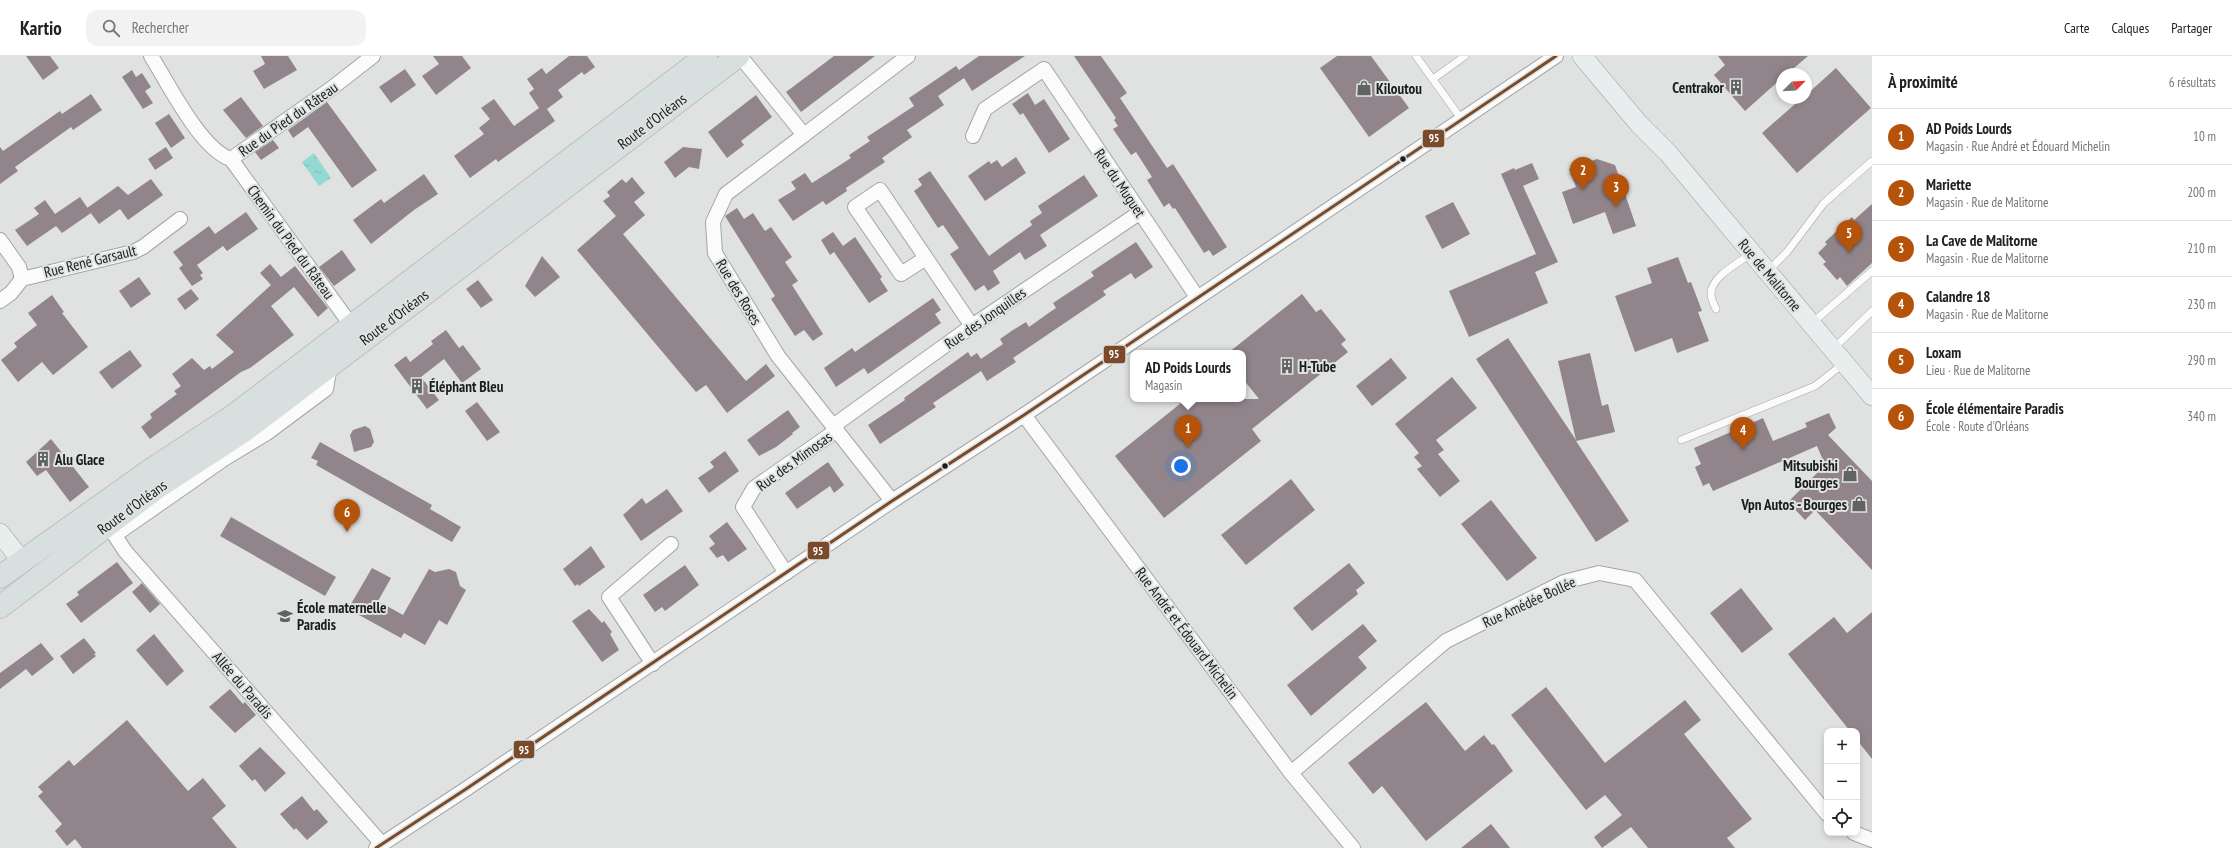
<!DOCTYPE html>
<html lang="fr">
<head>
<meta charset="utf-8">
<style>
	body { margin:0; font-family:"PT Sans Narrow",sans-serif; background:#f2f2f2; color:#222 }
	.controls { position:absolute; right:12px; bottom:12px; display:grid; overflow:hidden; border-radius:8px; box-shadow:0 2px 6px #0003 }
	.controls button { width:36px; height:36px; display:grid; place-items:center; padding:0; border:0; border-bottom:1px solid #e0e0e0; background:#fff; color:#222; font:20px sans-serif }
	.compass { position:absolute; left:1776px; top:12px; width:36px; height:36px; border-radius:50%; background:#fff; box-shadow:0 2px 6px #0003; rotate:66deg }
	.you { position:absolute; left:1181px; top:410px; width:14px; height:14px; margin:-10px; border:3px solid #fff; border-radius:50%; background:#1a73e8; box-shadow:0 0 0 6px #1a73e833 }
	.badge { display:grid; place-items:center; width:26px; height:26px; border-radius:50%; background:#b45309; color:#fff; font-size:13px; font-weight:700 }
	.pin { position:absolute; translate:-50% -33px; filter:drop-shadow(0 1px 2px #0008) }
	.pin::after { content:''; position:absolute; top:21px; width:14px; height:12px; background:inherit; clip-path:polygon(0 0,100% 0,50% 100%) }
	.popup { position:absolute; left:1130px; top:294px; width:116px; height:52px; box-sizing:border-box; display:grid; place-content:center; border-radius:8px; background:#fff; filter:drop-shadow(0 1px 3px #0005); font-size:13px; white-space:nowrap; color:#767676 }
	.popup b { font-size:15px; color:#222 }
	.popup::after { content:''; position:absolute; left:50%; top:100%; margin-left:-8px; border:8px solid transparent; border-top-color:#fff }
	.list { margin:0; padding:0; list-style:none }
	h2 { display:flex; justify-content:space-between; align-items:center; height:52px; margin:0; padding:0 16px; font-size:17px }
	h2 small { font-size:13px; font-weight:400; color:#767676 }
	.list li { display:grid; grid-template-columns:26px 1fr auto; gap:12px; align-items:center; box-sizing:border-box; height:56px; padding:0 16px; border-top:1px solid #e0e0e0 }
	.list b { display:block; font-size:15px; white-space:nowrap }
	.list p { margin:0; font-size:13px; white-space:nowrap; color:#767676 }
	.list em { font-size:13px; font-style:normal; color:#767676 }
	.icon { flex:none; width:22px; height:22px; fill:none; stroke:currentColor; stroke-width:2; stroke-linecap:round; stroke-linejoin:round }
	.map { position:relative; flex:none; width:1872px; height:792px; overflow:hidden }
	header { display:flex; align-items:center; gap:24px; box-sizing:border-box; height:56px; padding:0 20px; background:#fff; border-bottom:1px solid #e0e0e0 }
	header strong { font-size:19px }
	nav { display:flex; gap:22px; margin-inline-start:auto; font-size:14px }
	.search { width:280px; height:36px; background:#f2f2f2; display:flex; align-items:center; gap:10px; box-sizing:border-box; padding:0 14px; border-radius:12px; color:#767676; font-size:15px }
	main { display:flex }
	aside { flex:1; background:#fff }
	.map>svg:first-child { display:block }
</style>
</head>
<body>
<header>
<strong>Kartio</strong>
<div class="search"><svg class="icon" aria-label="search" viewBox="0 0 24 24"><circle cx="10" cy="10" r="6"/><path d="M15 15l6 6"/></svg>Rechercher</div>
<nav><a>Carte</a><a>Calques</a><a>Partager</a></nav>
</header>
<main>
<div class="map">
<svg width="1872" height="792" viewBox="0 0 1872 792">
	<defs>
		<pattern id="water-ripples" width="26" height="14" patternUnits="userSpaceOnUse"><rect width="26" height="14" fill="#92dad2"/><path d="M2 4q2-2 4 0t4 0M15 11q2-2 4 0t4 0" fill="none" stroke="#7dbbb4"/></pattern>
	</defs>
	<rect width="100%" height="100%" fill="#e0e2e1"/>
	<path fill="url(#water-ripples)" d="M314 97 331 122 319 130 302 106Z"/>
	<g fill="#91858b">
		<path d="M26 0H50L59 12 43 24Z"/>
		<path d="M261 0H288L297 14 264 33 253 15 265 8Z"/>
		<path d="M433 0H462L471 12 436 39 422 20 439 8Z"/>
		<path d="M569 0H587L595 11 584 19 582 16 558 34 563 41 547 53 555 65 498 106 496 103 470 122 454 100 484 78 479 72 490 63 481 52 494 43 514 70 539 52 529 37 534 33 527 23 542 12 546 18Z"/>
		<path d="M834 0H875L801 56 786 36Z"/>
		<path d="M979 0H1025L972 35 964 22 938 40 944 49 907 74 912 81 882 102 885 106 846 132 847 135 826 149 823 145 793 165 778 144 796 133 791 126 805 117 812 127 851 102 849 99 870 85 867 81 914 50 909 42 956 10 961 17 959 14Z"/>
		<path d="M1074 0H1101L1127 37 1120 42 1167 112 1173 108 1227 191 1213 200 1209 194 1204 197 1175 152 1173 153 1169 147 1164 151 1147 124 1152 121 1136 96 1131 99 1113 73 1118 70 1114 64 1116 62Z"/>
		<path d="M1337 0H1371L1409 52 1369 81 1320 12Z"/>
		<path d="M1718 0H1808L1787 18H1782V22L1745 55 1714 19 1725 9Z"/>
		<path d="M1836 12 1871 52 1797 117 1762 77 1802 42H1806V39Z"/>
		<path d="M405 13 416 29 391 47 379 31Z"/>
		<path d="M132 14 136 21 142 17 151 31 145 35 153 47 143 53 122 21Z"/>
		<path d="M1028 37 1035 49 1044 43 1070 83 1049 97 1023 57 1020 59 1012 48Z"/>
		<path d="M91 38 102 54 73 74 71 71 15 111 18 115 0 128V91L6 99 3 95 60 55 62 58Z"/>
		<path d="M756 39 772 61 741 85 744 89 727 102 708 76Z"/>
		<path d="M241 41 263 70 246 82 223 54Z"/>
		<path d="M327 46 377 114 352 132 308 71 293 82 288 74Z"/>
		<path d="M169 58 185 82 171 92 155 67Z"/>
		<path d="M273 84 279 92 261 104 255 96Z"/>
		<path d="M166 91 173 102 155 114 148 103Z"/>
		<path d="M683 91 702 93 699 113 689 111 675 122 664 106Z"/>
		<path d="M1016 101 1026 117 985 145 968 120 989 105 991 108 997 104 1002 111Z"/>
		<path d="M1597 103 1615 109 1636 170 1613 178 1605 156 1573 168 1562 136 1576 131 1569 113Z"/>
		<path d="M1532 107 1539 123 1523 130 1558 206 1535 216 1548 247 1469 281 1449 235 1536 198 1501 118 1514 112 1515 114Z"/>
		<path d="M930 115 989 200 1032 169 1030 165 1042 157 1038 150 1084 119 1098 140 1040 179 1047 190 1025 204 1020 196 993 215 1000 227 988 235 984 229 975 235 950 198 959 192 943 169 938 172 914 135 922 129 918 123Z"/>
		<path d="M424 118 438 138 414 154 371 188 353 164 381 143 384 147Z"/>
		<path d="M632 121 645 137 634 146 645 159 623 178 746 325 766 308 775 320 727 357 706 329 696 336 577 194 616 160 603 145 610 140 607 136 622 123 626 127Z"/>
		<path d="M151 123 163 139 128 164 120 153 99 168 87 152 118 130 128 139Z"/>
		<path d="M80 141 91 157 62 177 56 170 27 190 15 174 39 158 34 152 45 144 55 158Z"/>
		<path d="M1453 146 1470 178 1442 193 1425 160Z"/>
		<path d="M1872 148V207L1847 230 1840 221 1837 224 1823 208 1826 206 1818 197 1827 188 1825 186 1852 161 1854 164Z"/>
		<path d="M737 152 744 163 753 157 765 175 771 171 792 201 785 206 798 225 792 229 823 278 813 285 804 274 795 280 771 243 775 240 725 160Z"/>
		<path d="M246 156 258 173 227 195 223 190 197 209 203 217 200 219 203 223 192 230 179 212 183 209 173 196 209 170 215 178Z"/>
		<path d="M833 176 843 190 855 181 882 221 880 223 888 235 869 247 834 196 830 199 821 184Z"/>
		<path d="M1136 186 1153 211 1135 223 1131 217 1103 235 1106 239 1013 302 1016 306 987 325 981 315 933 347 936 351 880 388 868 369 905 344 904 342 968 296 971 301 977 297 981 303 1003 288 1000 283 1013 274 1026 266 1029 271 1050 256 1056 252 1053 247 1094 220 1091 216Z"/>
		<path d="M342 194 356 214 334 230 319 211Z"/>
		<path d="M542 200 560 221 535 241 525 230Z"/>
		<path d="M1678 201 1688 227 1691 226 1702 255 1698 256 1709 285 1677 297 1672 282 1635 296 1615 240 1652 227 1647 212Z"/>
		<path d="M270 208 281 221 295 210 328 252 318 261 294 231 271 250 294 279 250 312 241 316 150 383 141 371 152 362 150 358 177 338 174 335 181 330 172 318 192 302 204 314 210 310 212 313 234 296 216 279 271 229 260 217Z"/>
		<path d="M139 221 151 238 131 252 119 235Z"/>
		<path d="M478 224 493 244 481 252 466 233Z"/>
		<path d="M191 233 199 243 185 254 177 243Z"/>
		<path d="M1302 238 1316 256 1321 253 1346 284 1341 288 1348 296 1252 373 1261 385 1164 462 1115 400 1186 343H1259L1243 323V297H1228Z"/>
		<path d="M52 239 64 256 62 257 88 291 53 319 42 306 18 326 1 304 17 291 14 287 37 269 28 257Z"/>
		<path d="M933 242 941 254 935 258 941 267 868 318 864 312 836 331 824 312 852 292 855 296Z"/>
		<path d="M446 274 459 292 463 289 481 313 462 327 444 303 421 321 439 344 427 353 394 309 406 300 410 306 433 288 431 285Z"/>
		<path d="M1508 282 1576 384 1558 305 1590 297 1602 350 1608 348 1615 376 1576 385 1629 465 1596 486 1476 303Z"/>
		<path d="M130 294 142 310 112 333 99 316Z"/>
		<path d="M1391 302 1407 322 1372 350 1356 330Z"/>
		<path d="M1452 321 1477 352 1436 384 1444 394 1438 398 1460 425 1440 441 1417 413 1422 410 1414 401 1419 397 1395 368Z"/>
		<path d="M477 346 500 376 487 385 465 355Z"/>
		<path d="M788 354 800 371 792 377 793 378 776 391 759 400 747 384Z"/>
		<path d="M1829 357 1836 372 1828 379 1872 425V514L1815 454 1805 464 1788 446 1825 409 1817 390 1713 435 1709 427 1703 430 1695 411 1701 408 1694 392 1763 362 1773 385 1807 371 1805 367Z"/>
		<path d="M365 370 370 373 374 386 371 391 354 396 350 379 353 374Z"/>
		<path d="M51 383 89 431 70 446 46 414 37 420 26 406Z"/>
		<path d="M320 386 432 449 430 453 461 471 452 486 316 409 318 405 311 402Z"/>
		<path d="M725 395 739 415 709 437 698 422 714 411 710 406Z"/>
		<path d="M828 406 844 429 834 437 830 430 797 453 785 437Z"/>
		<path d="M1291 423 1315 454 1246 509 1221 479Z"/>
		<path d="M667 433 683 455 641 485 623 459 642 442 646 448Z"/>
		<path d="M1491 444 1537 502 1507 525 1461 468Z"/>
		<path d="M231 461 336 521 325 540 220 480Z"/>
		<path d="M727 466 747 493 728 506 723 499 717 502 709 492 715 488 709 480Z"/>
		<path d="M591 490 605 511 579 530 578 528 575 530 563 513Z"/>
		<path d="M117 506 133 527 81 567 66 548 79 539 77 536Z"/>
		<path d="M1349 507 1365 527 1356 534 1358 538 1312 575 1293 552Z"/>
		<path d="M685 509 699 529 665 555 662 551 655 556 643 539Z"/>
		<path d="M372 512 391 522 378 545 403 559 429 513 435 516 449 513 456 516 460 530 466 534 447 569 439 564 425 589 404 577 401 582 348 553Z"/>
		<path d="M142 527 160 548 150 557 132 536Z"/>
		<path d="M1741 532 1773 573 1742 597 1710 557Z"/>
		<path d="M589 553 602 567 604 565 612 576 610 578 619 594 602 606 572 565Z"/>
		<path d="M1872 556V703L1857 684V675H1850L1788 598 1834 561 1847 577Z"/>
		<path d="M1363 568 1377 585 1358 601 1367 612 1311 660 1287 629Z"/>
		<path d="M154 578 184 615 167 630 136 594Z"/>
		<path d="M84 582 96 597 94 598 96 600 73 618 60 600Z"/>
		<path d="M41 587 54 603 32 620 26 613 0 633V617Z"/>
		<path d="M1546 631 1605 707 1685 644 1701 664 1684 678 1752 763 1727 782 1735 792H1648L1631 771 1602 792 1594 781 1622 759 1605 739 1586 754 1511 659Z"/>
		<path d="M230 633 243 648 245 646 256 659 235 677 209 651Z"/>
		<path d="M1426 646 1465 695 1484 679 1492 689 1494 688 1513 715 1426 785 1382 730 1373 738 1348 707Z"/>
		<path d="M127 664 188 735 203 722 226 750 212 762 237 792H82L75 783 67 790 55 775 62 768 38 740 43 736 38 731 69 704 74 710Z"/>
		<path d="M260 691 286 717 265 736 255 723 252 725 239 710Z"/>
		<path d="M302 740 314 755 317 753 328 766 307 784 296 772 294 774 280 758Z"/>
		<path d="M1491 768 1510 792H1461Z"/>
	</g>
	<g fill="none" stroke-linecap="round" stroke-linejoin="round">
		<defs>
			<g id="lane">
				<path d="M1416 0 1462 64"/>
				<path d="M1433 23 1465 0"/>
				<path d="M1768 215 1787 196 1824 147 1872 105"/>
				<path d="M1716 253C1714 249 1711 243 1711 238 1711 220 1739 207 1752 197"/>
				<path d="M1812 267 1872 215"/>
				<path d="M1834 292 1872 255"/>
				<path d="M1681 384 1815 330 1843 308"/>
			</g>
			<g id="street">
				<path d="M151 0C168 27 201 94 231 103L332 32 373 0"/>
				<path d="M740 0 804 79 726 138 713 166 715 197 778 300 892 445"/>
				<path d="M804 79 908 0"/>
				<path d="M973 80 985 53 1044 13 1197 241"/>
				<path d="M231 103 351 269"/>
				<path d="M0 184 19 211 22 223"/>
				<path d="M926 202 901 218 855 151 880 134 972 270"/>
				<path d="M0 245 11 237 22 223 133 196 143 191 180 163"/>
				<path d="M1024 359 1291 717 1353 792"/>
				<path d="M833 370 972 270 1139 157"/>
				<path d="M108 469 125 495 382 788"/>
				<path d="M115 479 224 403 267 377 326 333 330 310"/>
				<path d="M786 517 743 451 754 432 837 374"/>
				<path d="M653 608 609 541 671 488"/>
				<path d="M1291 717 1446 585 1564 526 1599 517 1635 524 1827 758"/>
				<path d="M1854 777 1872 784"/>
				<path d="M376 792 466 733 892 445 1024 359 1556 0"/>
			</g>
			<g id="secondary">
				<path d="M1582 0 1639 68 1668 97 1714 152 1872 340"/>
				<path d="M0 477 22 505"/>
			</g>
			<g id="primary">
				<path d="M0 521 149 415 233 360 706 0"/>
				<path d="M0 551 158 431 244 375 738 0"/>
			</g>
		</defs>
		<use href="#lane" stroke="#a4a6a5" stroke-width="8"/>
		<use href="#street" stroke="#a4a6a5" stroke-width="16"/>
		<use href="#secondary" stroke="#a4a6a5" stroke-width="20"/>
		<use href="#primary" stroke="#bebfbf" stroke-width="24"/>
		<use href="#lane" stroke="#fafbfa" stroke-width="7"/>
		<use href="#street" stroke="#fafbfa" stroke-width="14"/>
		<use href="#secondary" stroke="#e8eded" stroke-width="19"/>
		<use href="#primary" stroke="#d7dfdf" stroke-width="22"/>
		<defs>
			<path id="bus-1" d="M376 792 466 733 892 445 1024 359 1556 0"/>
		</defs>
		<use href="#bus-1" stroke="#dfe3e2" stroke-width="6"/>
		<use href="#bus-1" stroke="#7a4b2a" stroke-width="3"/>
	</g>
	<defs>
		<symbol id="building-bare" viewBox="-9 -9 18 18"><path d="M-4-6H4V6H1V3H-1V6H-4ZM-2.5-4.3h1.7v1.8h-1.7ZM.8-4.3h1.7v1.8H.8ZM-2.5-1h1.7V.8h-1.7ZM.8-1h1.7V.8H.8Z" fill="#616362" stroke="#dfe3e2" stroke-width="2.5" paint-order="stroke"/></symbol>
		<symbol id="shop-bare" viewBox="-9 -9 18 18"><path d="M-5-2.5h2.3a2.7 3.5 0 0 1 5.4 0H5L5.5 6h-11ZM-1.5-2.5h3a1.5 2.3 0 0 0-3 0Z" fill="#616362" stroke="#dfe3e2" stroke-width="2.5" paint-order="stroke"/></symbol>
		<symbol id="school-bare" viewBox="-9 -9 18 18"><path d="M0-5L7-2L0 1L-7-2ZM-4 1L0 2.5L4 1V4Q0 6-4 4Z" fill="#616362" stroke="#dfe3e2" stroke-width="2.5" paint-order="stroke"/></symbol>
	</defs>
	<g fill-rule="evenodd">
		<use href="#building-bare" x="1725" y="20" width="22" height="22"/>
		<use href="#shop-bare" x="1353" y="21" width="22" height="22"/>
		<use href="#building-bare" x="1276" y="299" width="22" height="22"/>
		<use href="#building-bare" x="406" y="319" width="22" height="22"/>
		<use href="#building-bare" x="32" y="392" width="22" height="22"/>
		<use href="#shop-bare" x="1839" y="407" width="22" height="22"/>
		<use href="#shop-bare" x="1848" y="437" width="22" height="22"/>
		<use href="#school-bare" x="274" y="549" width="22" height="22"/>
	</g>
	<g fill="#1c1e1e" stroke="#dfe3e2" stroke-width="1.5">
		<circle cx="1403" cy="103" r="3.5"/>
		<circle cx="945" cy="410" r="3.5"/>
	</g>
	<g text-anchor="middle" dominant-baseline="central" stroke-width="4" stroke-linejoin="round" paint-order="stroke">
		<g font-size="15" font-weight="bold" fill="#1c1e1e" stroke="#dfe3e2" text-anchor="start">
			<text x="1724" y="31" text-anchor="end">Centrakor</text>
			<text x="1376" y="32">Kiloutou</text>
			<text x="1299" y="310">H-Tube</text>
			<text x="429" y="330">Éléphant Bleu</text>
			<text x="55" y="403">Alu Glace</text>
			<text x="1838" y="409" text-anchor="end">Mitsubishi<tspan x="1838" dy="17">Bourges</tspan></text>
			<text x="1847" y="448" text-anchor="end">Vpn Autos - Bourges</text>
			<text x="297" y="551">École maternelle<tspan x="297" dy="17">Paradis</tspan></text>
		</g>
		<g font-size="15" fill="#1c1e1e" stroke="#dfe3e2">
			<text transform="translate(288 63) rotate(-35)">Rue du Pied du Râteau</text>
			<text transform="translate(652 65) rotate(-37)">Route d'Orléans</text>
			<text transform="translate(1120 127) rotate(56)">Rue du Muguet</text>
			<text transform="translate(291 186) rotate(54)">Chemin du Pied du Râteau</text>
			<text transform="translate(90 205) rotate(-14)">Rue René Garsault</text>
			<text transform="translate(1770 219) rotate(50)">Rue de Malitorne</text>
			<text transform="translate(739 236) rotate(59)">Rue des Roses</text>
			<text transform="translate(394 261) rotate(-37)">Route d'Orléans</text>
			<text transform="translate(985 262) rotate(-35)">Rue des Jonquilles</text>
			<text transform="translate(794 405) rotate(-36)">Rue des Mimosas</text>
			<text transform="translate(132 451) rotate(-36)">Route d'Orléans</text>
			<text transform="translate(1529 546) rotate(-25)">Rue Amédée Bollée</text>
			<text transform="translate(1187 577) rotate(53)">Rue André et Édouard Michelin</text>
			<text transform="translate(243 629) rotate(49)">Allée du Paradis</text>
		</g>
	</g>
	<g stroke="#dfe3e2" stroke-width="1.5">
		<rect x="1422" y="73" width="23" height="19" rx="4" fill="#7a4b2a"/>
		<rect x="1103" y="289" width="23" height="19" rx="4" fill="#7a4b2a"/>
		<rect x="807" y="485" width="23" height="19" rx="4" fill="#7a4b2a"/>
		<rect x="513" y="684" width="22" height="19" rx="4" fill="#7a4b2a"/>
	</g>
	<g font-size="11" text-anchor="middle" font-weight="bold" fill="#fff">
		<text x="1434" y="86">95</text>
		<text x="1114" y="302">95</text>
		<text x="818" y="499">95</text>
		<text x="524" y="698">95</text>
	</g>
</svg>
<div class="controls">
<button>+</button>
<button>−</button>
<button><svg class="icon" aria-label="locate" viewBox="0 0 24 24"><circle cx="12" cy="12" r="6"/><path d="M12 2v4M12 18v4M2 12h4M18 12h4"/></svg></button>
</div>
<svg class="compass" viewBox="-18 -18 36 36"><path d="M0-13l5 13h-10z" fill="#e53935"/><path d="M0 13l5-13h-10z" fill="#767676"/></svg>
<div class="you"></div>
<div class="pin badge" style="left:1188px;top:392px">1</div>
<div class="popup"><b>AD Poids Lourds</b>Magasin</div>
<div class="pin badge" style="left:1583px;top:134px">2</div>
<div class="pin badge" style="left:1616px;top:151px">3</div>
<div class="pin badge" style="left:1743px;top:394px">4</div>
<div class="pin badge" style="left:1849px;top:197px">5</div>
<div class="pin badge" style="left:347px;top:476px">6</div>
</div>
<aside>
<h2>À proximité<small>6 résultats</small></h2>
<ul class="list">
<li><span class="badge">1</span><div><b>AD Poids Lourds</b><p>Magasin · Rue André et Édouard Michelin</p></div><em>10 m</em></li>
<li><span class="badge">2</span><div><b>Mariette</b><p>Magasin · Rue de Malitorne</p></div><em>200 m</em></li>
<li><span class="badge">3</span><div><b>La Cave de Malitorne</b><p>Magasin · Rue de Malitorne</p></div><em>210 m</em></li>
<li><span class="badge">4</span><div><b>Calandre 18</b><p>Magasin · Rue de Malitorne</p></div><em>230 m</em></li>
<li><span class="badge">5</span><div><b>Loxam</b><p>Lieu · Rue de Malitorne</p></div><em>290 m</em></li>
<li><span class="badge">6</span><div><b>École élémentaire Paradis</b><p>École · Route d'Orléans</p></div><em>340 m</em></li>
</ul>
</aside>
</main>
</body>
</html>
